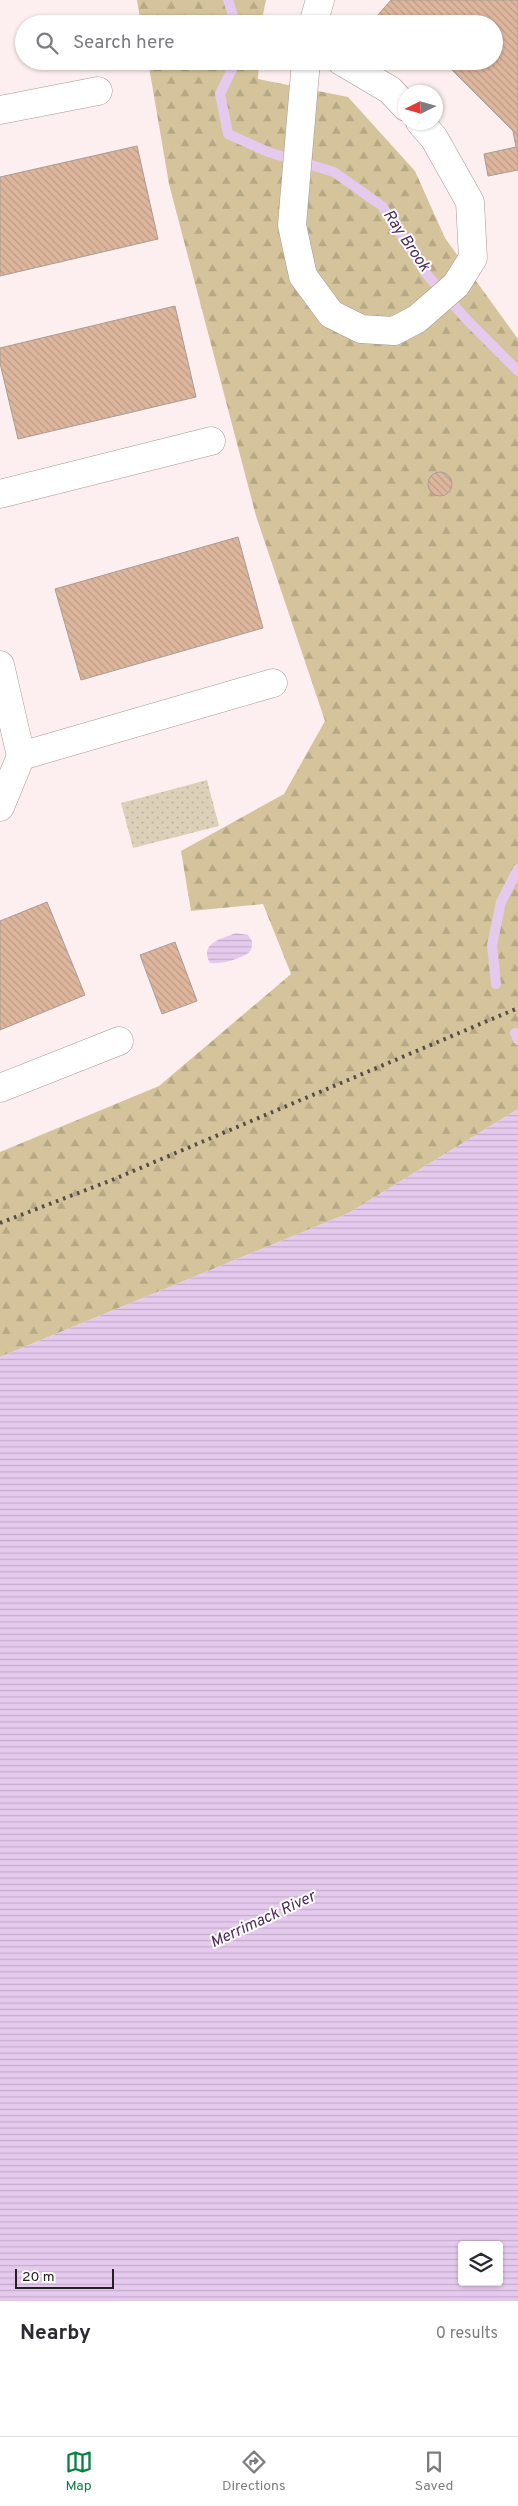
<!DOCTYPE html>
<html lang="en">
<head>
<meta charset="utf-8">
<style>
	body { margin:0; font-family:Overpass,sans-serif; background:#f7f7f7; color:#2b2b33 }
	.controls { position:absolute; right:15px; bottom:15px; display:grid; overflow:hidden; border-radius:5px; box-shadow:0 1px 4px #0004 }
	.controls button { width:45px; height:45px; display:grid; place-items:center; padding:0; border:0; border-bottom:1px solid #e1e1e2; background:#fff; color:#2b2b33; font:25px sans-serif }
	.compass { position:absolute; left:398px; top:85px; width:45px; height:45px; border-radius:50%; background:#fff; box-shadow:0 1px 4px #0004; rotate:265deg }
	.scale { position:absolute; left:15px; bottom:12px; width:99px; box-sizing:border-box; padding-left:5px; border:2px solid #262120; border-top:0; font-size:14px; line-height:18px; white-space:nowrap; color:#262120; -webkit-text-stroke:4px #fff; paint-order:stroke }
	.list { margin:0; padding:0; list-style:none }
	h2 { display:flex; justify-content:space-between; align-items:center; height:65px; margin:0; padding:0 20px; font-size:21px }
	h2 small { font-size:16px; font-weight:400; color:#7c7c81 }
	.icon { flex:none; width:28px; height:28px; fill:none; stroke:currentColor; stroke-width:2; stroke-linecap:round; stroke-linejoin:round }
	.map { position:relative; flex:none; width:518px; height:2301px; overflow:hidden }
	.search { position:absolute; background:#fff; box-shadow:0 1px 4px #0004; left:15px; right:15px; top:15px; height:55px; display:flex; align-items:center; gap:12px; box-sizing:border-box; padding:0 18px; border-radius:28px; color:#7c7c81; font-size:19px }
	.sheet { height:135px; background:#fff }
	nav { display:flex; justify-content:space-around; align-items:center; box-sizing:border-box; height:70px; border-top:1px solid #e1e1e2; background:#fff; font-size:14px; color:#7c7c81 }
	nav a { display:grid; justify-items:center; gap:2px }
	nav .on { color:#0b8043 }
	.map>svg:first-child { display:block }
</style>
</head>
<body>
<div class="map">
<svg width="518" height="2301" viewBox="0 0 518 2301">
	<defs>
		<pattern id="grass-dots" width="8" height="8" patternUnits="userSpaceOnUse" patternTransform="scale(1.25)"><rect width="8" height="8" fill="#dcd1b8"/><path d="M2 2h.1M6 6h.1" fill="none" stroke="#bdb39e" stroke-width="1.8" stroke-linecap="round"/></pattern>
		<pattern id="forest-firs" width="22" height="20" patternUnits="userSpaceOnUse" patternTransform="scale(1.25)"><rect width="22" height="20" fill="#d5c49b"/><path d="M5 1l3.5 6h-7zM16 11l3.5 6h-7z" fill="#b7a885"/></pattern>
		<pattern id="water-rules" width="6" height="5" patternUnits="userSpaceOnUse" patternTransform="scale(1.25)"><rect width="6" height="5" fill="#e5caee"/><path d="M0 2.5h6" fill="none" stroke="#c4adcc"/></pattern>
		<pattern id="building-back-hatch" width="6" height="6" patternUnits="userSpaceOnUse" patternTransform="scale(1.25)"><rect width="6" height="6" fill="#deb69d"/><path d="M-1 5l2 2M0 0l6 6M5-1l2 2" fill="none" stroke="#be9c87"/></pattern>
	</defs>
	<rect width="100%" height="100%" fill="#fdefef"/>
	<path fill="url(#grass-dots)" d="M207 780 219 826 133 848 121 803Z"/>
	<g fill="url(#forest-firs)">
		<path d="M137 0H266L261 24H141Z"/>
		<path d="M148 61H259L258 79 348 97 415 171 445 238 518 339V1109L349 1213 0 1357V1152L159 1086 291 974 263 904 191 911 181 851 284 794 325 721 256 516 169 184Z"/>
	</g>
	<g fill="url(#water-rules)" fill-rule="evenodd">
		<path d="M236 933 248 935 252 941C252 944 252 947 251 950 247 958 218 965 210 963 199 943 221 939 236 933Z"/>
		<path d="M518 1109V2301H0V1357L349 1213ZM462 2245H499V2282H462Z"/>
	</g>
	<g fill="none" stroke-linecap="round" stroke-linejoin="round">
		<g stroke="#e5caee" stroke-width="10">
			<path d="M228 0 236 24"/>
			<path d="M236 61 220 94 228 134 268 152 334 172 382 206 428 276 467 320 518 371"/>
			<path d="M496 984 492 945 501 902 518 869"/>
			<path d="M515 1033 518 1040"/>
		</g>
	</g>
	<g fill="url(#building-back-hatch)" stroke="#a79d96">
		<path d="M391 0H518V170L488 176 484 154 516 147 513 131 443 61H494V24H370Z"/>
		<path d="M137 146 158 239 0 276V177Z"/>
		<path d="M175 306 196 397 18 439 0 363V348Z"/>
		<circle cx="440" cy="484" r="12"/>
		<path d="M238 537 263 628 81 680 55 589Z"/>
		<path d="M47 902 85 995 0 1030V921Z"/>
		<path d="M175 942 197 1001 162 1014 140 955Z"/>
	</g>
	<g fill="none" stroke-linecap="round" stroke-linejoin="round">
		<defs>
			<g id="minor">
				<path d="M313 24 320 0"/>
				<path d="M306 61 292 225 303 276 331 314 361 329 394 331 417 319 456 285 473 258 470 202 434 138 420 122"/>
				<path d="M341 61 390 90 406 107"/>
				<path d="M0 110 98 91"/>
				<path d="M0 494 211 441"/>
				<path d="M0 665 21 756 0 807"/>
				<path d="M21 756 273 683"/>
				<path d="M0 1088 119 1041"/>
			</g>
		</defs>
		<use href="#minor" stroke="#a49796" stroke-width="29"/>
		<use href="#minor" stroke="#fff" stroke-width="28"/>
		<path stroke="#534c4b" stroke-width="4" stroke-dasharray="2.5 5" stroke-linecap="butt" d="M0 1223 112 1180 518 1008"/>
	</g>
	<g text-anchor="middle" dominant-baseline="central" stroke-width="4" stroke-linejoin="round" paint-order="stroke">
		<g font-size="16" font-style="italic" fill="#4e2b5a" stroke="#fff">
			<text transform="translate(406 241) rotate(56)">Ray Brook</text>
			<text transform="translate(263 1920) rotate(-25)">Merrimack River</text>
		</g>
	</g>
</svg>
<div class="controls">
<button><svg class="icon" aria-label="layers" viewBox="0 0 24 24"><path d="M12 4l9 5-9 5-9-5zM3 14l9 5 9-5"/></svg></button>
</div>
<svg class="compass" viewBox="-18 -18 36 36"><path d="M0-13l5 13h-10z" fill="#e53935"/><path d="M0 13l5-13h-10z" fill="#7c7c81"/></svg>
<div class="scale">20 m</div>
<div class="search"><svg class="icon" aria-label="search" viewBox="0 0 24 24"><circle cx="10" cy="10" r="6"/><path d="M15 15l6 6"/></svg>Search here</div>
</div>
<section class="sheet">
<h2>Nearby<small>0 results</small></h2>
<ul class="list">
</ul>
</section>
<nav>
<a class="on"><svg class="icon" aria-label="map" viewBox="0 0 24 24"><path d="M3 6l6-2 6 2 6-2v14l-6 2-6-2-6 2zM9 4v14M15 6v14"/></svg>Map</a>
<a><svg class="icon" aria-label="directions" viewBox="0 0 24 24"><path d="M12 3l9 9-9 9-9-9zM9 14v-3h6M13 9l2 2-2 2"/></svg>Directions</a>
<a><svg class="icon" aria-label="saved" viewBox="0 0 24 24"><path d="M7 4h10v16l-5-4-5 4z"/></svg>Saved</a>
</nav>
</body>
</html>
